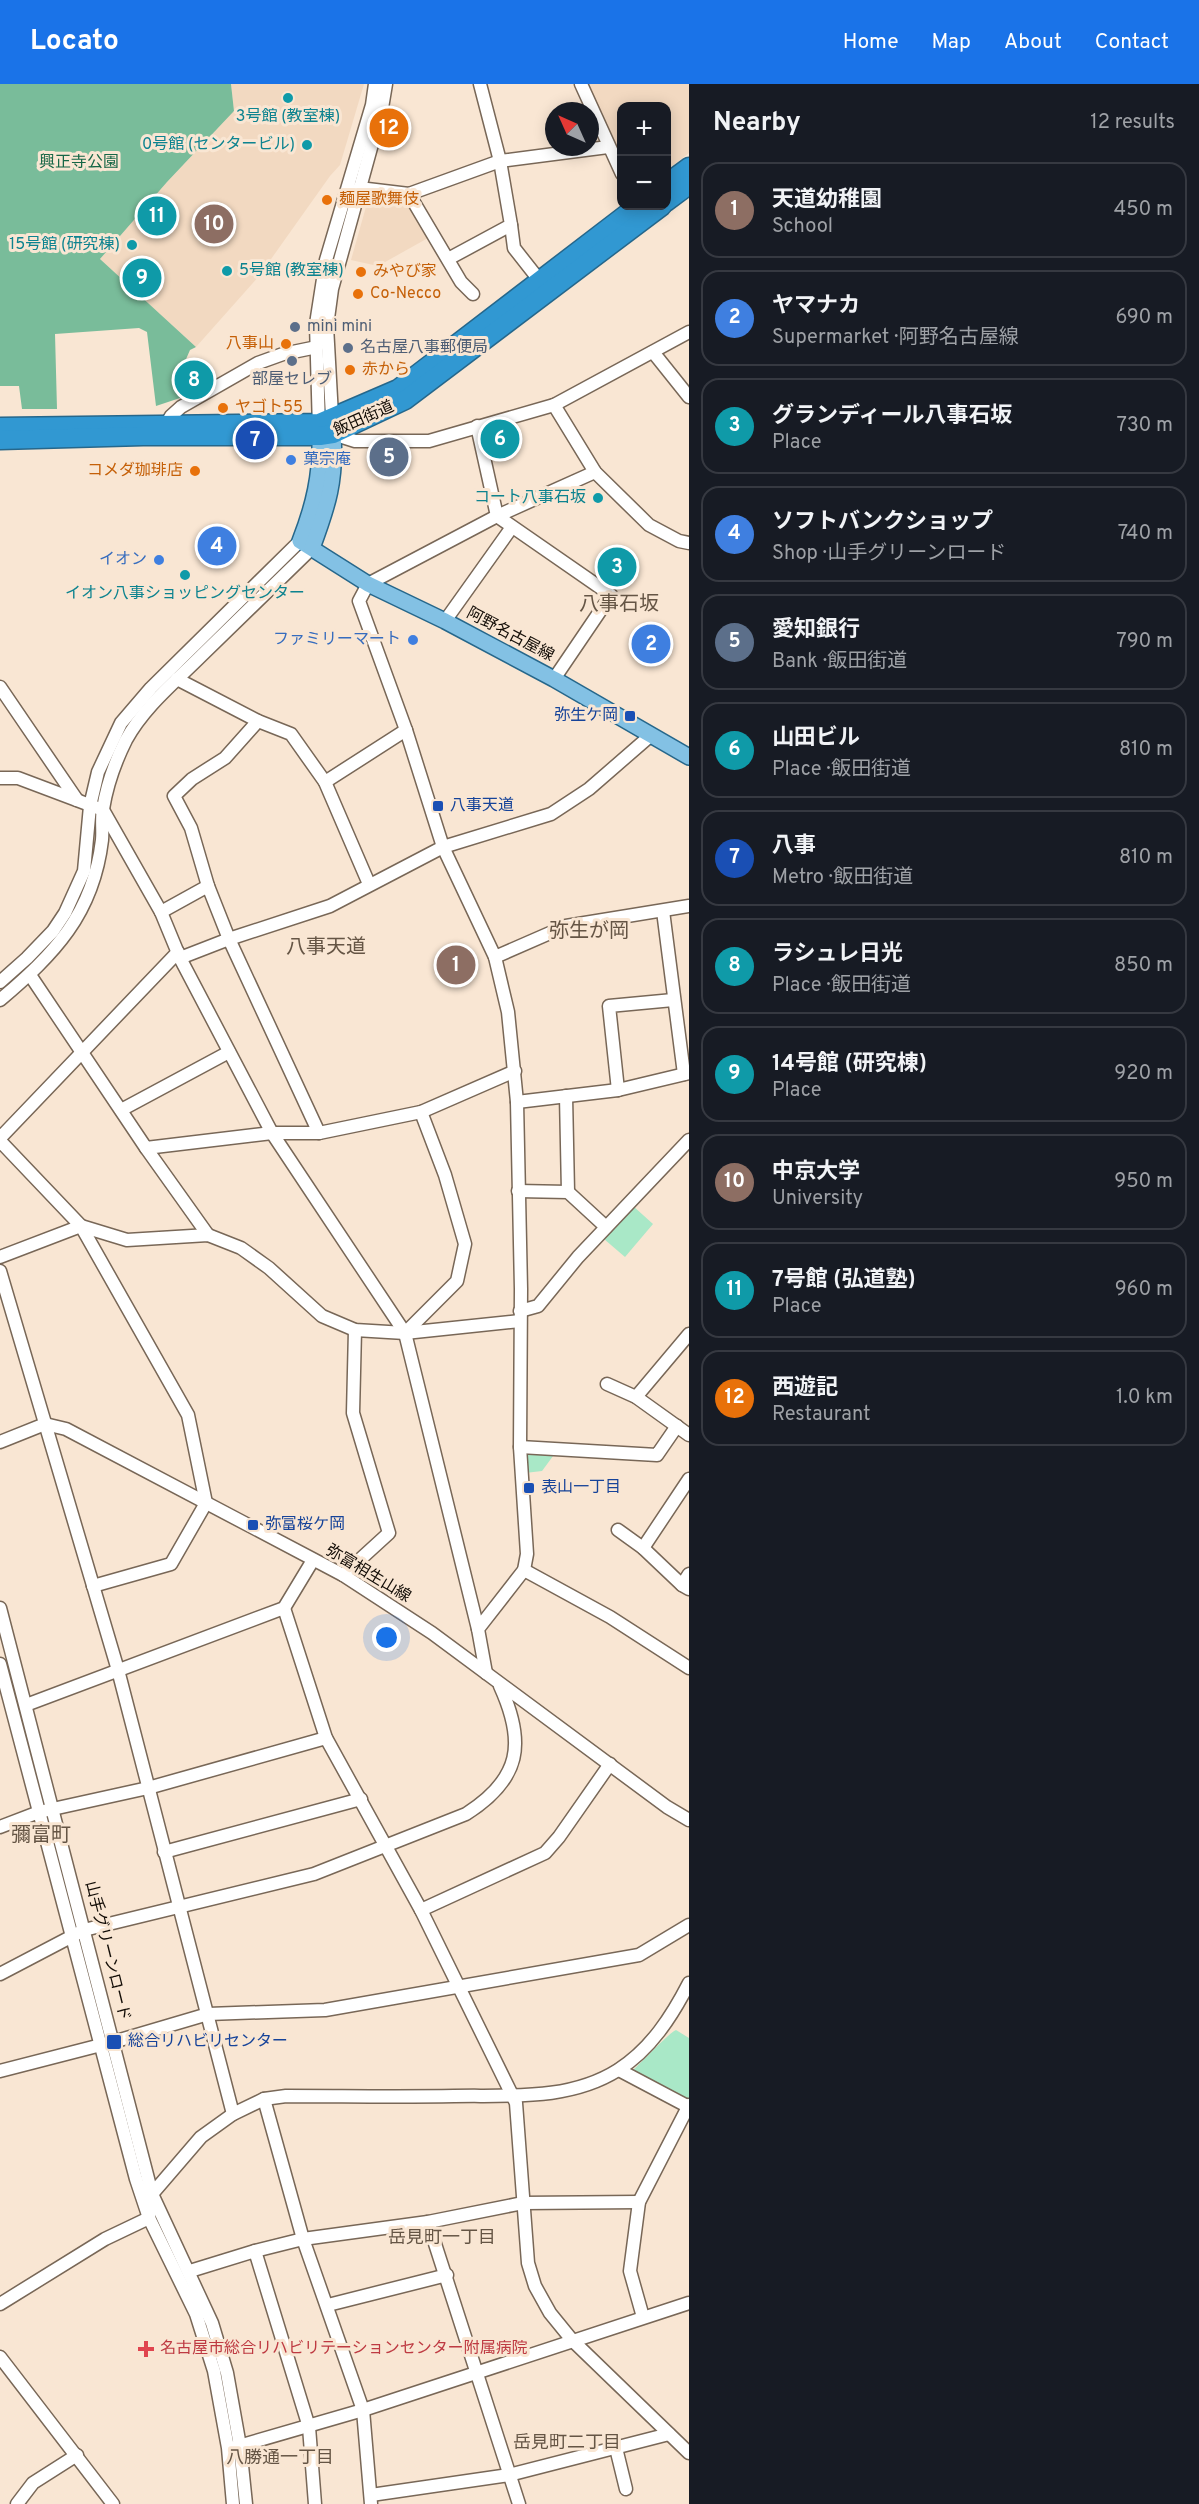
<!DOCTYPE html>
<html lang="en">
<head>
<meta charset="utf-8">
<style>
	body { margin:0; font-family:Overpass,"Noto Sans JP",sans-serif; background:#242831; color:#f1f3f6 }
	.controls { position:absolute; right:18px; top:18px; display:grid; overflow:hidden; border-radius:12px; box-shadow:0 3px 15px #0003 }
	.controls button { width:54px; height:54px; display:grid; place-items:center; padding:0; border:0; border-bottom:2px solid #363941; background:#171b24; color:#f1f3f6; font:30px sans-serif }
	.compass { position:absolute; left:545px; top:18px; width:54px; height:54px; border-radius:50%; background:#171b24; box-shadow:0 3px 15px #0003; rotate:315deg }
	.you { position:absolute; left:387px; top:1554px; width:21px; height:21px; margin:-15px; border:4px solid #fff; border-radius:50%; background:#1a73e8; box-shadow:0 0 0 9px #1a73e833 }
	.badge { display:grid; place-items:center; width:39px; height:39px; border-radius:50%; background:#1a73e8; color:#fff; font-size:20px; font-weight:700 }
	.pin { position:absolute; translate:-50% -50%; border:3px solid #fff; box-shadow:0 2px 6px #0006 }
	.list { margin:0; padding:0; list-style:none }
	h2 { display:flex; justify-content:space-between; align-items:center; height:78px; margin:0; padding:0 24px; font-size:26px }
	h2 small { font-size:20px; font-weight:400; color:#9ea1a6 }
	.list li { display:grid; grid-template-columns:39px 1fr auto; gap:18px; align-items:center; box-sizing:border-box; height:96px; margin:0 12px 12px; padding:0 12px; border:2px solid #363941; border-radius:18px }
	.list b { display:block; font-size:22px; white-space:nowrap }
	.list p { margin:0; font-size:20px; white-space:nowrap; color:#9ea1a6 }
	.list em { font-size:20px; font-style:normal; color:#9ea1a6 }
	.map { position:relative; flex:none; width:689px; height:2420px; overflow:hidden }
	header { display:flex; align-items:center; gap:36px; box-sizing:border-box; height:84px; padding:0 30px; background:#1a73e8; color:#fff }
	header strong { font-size:28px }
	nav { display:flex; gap:33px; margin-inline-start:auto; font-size:21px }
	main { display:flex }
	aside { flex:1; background:#171b24 }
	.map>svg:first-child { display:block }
</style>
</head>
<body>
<header>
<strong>Locato</strong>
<nav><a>Home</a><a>Map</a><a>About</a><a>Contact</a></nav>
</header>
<main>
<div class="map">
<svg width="689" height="2420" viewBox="0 0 689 2420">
	<rect width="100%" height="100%" fill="#f9e6d3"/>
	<g fill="#f2d9c1">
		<path d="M231 0H364L340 81 330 92 259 192 196 263 100 175 167 98 234 27Z"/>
		<path d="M586 0H689V69L667 86 666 22H622L621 78Z"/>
		<path d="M369 112 406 114 428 154 378 182 351 176Z"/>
	</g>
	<g fill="#a9e8c7">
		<path d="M633 1122 653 1140 625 1173 604 1155Z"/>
		<path d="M523 1366 556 1368 542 1387 525 1389Z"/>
		<path d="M676 1946 689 1954V2016L682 2017 631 1991 633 1986C641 1979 671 1947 676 1946Z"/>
	</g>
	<path fill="#79bc9a" d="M0 0H231L234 27 167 98 100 175 196 263 190 266 180 289 189 311 156 322 147 248 139 244 55 250 57 325H22L19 302H0Z"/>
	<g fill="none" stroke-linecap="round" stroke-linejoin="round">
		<defs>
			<g id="minor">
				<path d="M386 0 382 24 332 205 327 242 333 350 355 357H429L554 321 689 248"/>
				<path d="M581 0 622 90"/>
				<path d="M359 104 409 110 500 77 608 63"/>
				<path d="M409 110 461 198 473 210"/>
				<path d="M511 141 514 164 540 197"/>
				<path d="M448 175 511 141 500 77 480 0"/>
				<path d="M653 268 689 313"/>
				<path d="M554 321 595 388 649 441 679 457 689 459"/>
				<path d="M167 339 171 332 181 323 258 279 283 270 317 263"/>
				<path d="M477 342 497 432 611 511 554 595"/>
				<path d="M319 345 316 240 326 176 372 21 375 0"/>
				<path d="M445 537 512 443"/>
				<path d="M177 595 258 637 291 650 325 698 369 800"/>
				<path d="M0 603 77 716"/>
				<path d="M258 637 225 674 192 695 174 712 191 744 208 802 229 855 319 1049"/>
				<path d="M0 694H18L103 726 161 828 180 874 272 1049 405 1249 478 1545"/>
				<path d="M325 698 406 646"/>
				<path d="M663 827 684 990"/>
				<path d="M161 828 208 802"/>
				<path d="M495 873 566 842 689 822"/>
				<path d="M180 874 229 855 330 822 443 763 551 730 589 705 650 652"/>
				<path d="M30 891 146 1064 272 1049H319L421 1028 515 987"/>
				<path d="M0 898 27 874 53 847 65 829 84 787 90 722 98 688 121 639 151 604 300 457"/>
				<path d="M0 916C54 870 93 831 102 756 103 746 101 735 103 725 107 700 115 678 126 656 144 623 175 598 201 572 238 536 275 500 312 464"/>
				<path d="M618 1006 609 922 673 916"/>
				<path d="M566 1012 568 1108"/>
				<path d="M517 1018 618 1006 689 989"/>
				<path d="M121 1026 229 968"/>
				<path d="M0 1054 178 868"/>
				<path d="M0 1057 81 1142 188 1331 206 1419 171 1480 93 1502"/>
				<path d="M146 1064 208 1151"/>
				<path d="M518 1107 568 1108 606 1143"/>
				<path d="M0 1173 81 1142 127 1156 208 1151 241 1164 269 1184 322 1232 355 1246 405 1249 520 1237"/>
				<path d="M0 1187 118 1586 233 2030"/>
				<path d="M520 1227 538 1222 578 1173 689 1056"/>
				<path d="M405 1249 457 1197 465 1160 445 1091 421 1028"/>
				<path d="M607 1300 636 1313 689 1351"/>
				<path d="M636 1313 689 1250"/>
				<path d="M0 1358 45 1340 66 1345 343 1491 432 1549 667 1723 689 1736"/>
				<path d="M520 1363 657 1371 677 1342"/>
				<path d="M618 1446 643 1464 682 1501 689 1505"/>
				<path d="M643 1464 689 1395"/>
				<path d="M524 1486 610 1533 689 1584"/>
				<path d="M343 1491 389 1449 353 1329 355 1246"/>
				<path d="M682 1501 689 1490"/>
				<path d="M0 1524 152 2110 212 2239 227 2289 240 2362 246 2420"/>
				<path d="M284 1524 326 1654 421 1826 516 2019 528 2179 535 2202 550 2229 572 2256 689 2369"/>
				<path d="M0 1580 136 2095 149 2134 196 2230 214 2287 228 2364 233 2420"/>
				<path d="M486 1589 478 1545 524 1486 527 1470 520 1363 521 1205 517 1018 508 928 495 873 443 763 406 646 359 517 368 500 497 432 595 388"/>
				<path d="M26 1621 284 1524 313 1476"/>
				<path d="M0 1743 39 1728 148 1704 326 1654"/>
				<path d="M164 1768 361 1715"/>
				<path d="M421 1826 545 1769 559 1753 610 1680"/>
				<path d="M0 1890 84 1846 314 1790 466 1730C521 1695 526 1659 500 1602"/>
				<path d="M113 1958 208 1930 325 1926 639 1871 689 1841"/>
				<path d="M619 1986 689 2023"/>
				<path d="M0 1987 101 1961"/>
				<path d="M264 2015 303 2155 363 2326 371 2420"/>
				<path d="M428 2138 519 2420"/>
				<path d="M255 2167 309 2343 315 2420"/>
				<path d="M190 2187 255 2167 303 2155 428 2138 523 2119 639 2118"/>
				<path d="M0 2220 105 2155 149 2134 152 2110 201 2053 233 2030 264 2015 286 2012C342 2012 398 2013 454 2012 509 2011 569 2017 618 1986 651 1965 672 1932 689 1899"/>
				<path d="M328 2221 447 2191"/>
				<path d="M643 2233 630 2187 639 2118 689 2021"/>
				<path d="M0 2273 113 2420"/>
				<path d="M232 2364 363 2326 689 2219"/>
				<path d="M616 2364 626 2405"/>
				<path d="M371 2411 509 2391 669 2350"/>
				<path d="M17 2420 33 2399 77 2371"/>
			</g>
			<g id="major">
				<path d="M320 352C321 391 314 421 300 457L368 500 445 537 554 595 689 673"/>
				<path d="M312 464C328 421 336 396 333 350"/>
			</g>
			<g id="highway">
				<path d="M666 100 689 83"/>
				<path d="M666 118 689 101"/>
				<path d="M0 343 319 339 398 305 637 122"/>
				<path d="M0 356 143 352H320L333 350 405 316 662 122"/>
			</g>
		</defs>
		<use href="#minor" stroke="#786757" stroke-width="15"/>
		<use href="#major" stroke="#26678b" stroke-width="18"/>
		<use href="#highway" stroke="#26678b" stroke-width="21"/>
		<use href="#minor" stroke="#fff" stroke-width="12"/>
		<use href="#major" stroke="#83c1e4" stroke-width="15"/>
		<use href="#highway" stroke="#3198d2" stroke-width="18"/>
	</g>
	<g fill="#0f9aa8" stroke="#f9e6d3" stroke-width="2">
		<circle cx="288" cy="14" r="6"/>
		<circle cx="307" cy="61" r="6"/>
		<circle cx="132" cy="161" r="6"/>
		<circle cx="227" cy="187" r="6"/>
		<circle cx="598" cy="414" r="6"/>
		<circle cx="185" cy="491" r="6"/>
	</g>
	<g fill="#e8710a" stroke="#f9e6d3" stroke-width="2">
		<circle cx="327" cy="116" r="6"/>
		<circle cx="361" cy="188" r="6"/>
		<circle cx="358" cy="210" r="6"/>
		<circle cx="286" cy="260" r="6"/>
		<circle cx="350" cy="286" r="6"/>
		<circle cx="223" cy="324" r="6"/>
		<circle cx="195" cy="387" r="6"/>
	</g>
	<g fill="#5c6f8a" stroke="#f9e6d3" stroke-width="2">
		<circle cx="295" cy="243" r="6"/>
		<circle cx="348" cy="264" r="6"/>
		<circle cx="292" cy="277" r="6"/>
	</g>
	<g fill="#3f7fe0" stroke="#f9e6d3" stroke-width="2">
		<circle cx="291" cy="376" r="6"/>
		<circle cx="159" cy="476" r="6"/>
		<circle cx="413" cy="556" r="6"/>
	</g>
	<g fill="#1a4fb4" stroke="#f9e6d3" stroke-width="2">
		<rect x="624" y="626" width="12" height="12" rx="3"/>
		<rect x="432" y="716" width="12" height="12" rx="3"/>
		<rect x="523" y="1398" width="12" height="12" rx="3"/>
		<rect x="247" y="1435" width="12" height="12" rx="3"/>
		<rect x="106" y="1950" width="16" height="16" rx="3"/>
	</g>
	<path fill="#e0444e" stroke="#f9e6d3" stroke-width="2" d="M143 2256h6v6h6v6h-6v6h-6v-6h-6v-6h6z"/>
	<g text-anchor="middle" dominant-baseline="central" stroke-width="6" stroke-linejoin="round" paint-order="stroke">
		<g font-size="16" fill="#0d838f" stroke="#f9e6d3" text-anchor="end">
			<text x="288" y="33" text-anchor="middle">3号館 (教室棟)</text>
			<text x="295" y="61">0号館 (センタービル)</text>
			<text x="120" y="161">15号館 (研究棟)</text>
			<text x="239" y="187" text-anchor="start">5号館 (教室棟)</text>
			<text x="586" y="414">コート八事石坂</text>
			<text x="185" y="510" text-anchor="middle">イオン八事ショッピングセンター</text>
		</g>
		<g font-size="16" fill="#166646" stroke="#f9e6d3">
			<text x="79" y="79">興正寺公園</text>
		</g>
		<g font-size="16" fill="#c56008" stroke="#f9e6d3" text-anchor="start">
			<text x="339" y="116">麺屋歌舞伎</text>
			<text x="373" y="188">みやび家</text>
			<text x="370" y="210">Co-Necco</text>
			<text x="274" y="260" text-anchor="end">八事山</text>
			<text x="362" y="286">赤から</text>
			<text x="235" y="324">ヤゴト55</text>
			<text x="183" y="387" text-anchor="end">コメダ珈琲店</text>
		</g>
		<g font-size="16" fill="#4e5e75" stroke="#f9e6d3" text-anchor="start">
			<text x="307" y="243">mini mini</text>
			<text x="360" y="264">名古屋八事郵便局</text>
			<text x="292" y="296" text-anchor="middle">部屋セレブ</text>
		</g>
		<g font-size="16" fill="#120c06" stroke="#f9e6d3">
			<text transform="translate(364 335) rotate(-24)">飯田街道</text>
			<text transform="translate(510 551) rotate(28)">阿野名古屋線</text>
			<text transform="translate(368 1490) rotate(31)">弥富相生山線</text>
			<text transform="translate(107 1867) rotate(76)">山手グリーンロード</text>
		</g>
		<g font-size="16" fill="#366cbe" stroke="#f9e6d3" text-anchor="end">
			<text x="303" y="376" text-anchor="start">菓宗庵</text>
			<text x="147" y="476">イオン</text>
			<text x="401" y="556">ファミリーマート</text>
		</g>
		<g font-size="16" fill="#164399" stroke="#f9e6d3" text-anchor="start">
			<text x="618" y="632" text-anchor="end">弥生ケ岡</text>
			<text x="450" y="722">八事天道</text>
			<text x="541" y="1404">表山一丁目</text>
			<text x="265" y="1441">弥富桜ケ岡</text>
			<text x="128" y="1958">総合リハビリセンター</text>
		</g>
		<g font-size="16" fill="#be3a42" stroke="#f9e6d3" text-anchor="start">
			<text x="160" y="2265">名古屋市総合リハビリテーションセンター附属病院</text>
		</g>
		<g font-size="18" fill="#655545" stroke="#f9e6d3">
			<text x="442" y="2154">岳見町一丁目</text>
			<text x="567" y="2359">岳見町二丁目</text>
			<text x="280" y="2374">八勝通一丁目</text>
		</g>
		<g font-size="20" fill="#655545" stroke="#f9e6d3">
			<text x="619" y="521">八事石坂</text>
			<text x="589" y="848">弥生が岡</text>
			<text x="326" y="864">八事天道</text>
			<text x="41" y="1752">彌富町</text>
		</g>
	</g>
</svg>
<div class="controls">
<button>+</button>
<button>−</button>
</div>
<svg class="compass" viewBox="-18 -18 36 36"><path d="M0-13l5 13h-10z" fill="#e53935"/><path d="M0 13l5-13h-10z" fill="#9ea1a6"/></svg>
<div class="you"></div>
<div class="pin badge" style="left:456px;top:881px;background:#8d6e63">1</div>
<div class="pin badge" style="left:651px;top:560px;background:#3f7fe0">2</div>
<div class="pin badge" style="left:617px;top:483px;background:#0f9aa8">3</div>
<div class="pin badge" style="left:217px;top:462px;background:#3f7fe0">4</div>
<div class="pin badge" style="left:389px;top:373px;background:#5c6f8a">5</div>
<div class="pin badge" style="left:500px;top:355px;background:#0f9aa8">6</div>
<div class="pin badge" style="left:255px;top:356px;background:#1a4fb4">7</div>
<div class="pin badge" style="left:194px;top:296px;background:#0f9aa8">8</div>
<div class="pin badge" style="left:142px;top:194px;background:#0f9aa8">9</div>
<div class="pin badge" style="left:214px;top:140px;background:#8d6e63">10</div>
<div class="pin badge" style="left:157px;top:132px;background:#0f9aa8">11</div>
<div class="pin badge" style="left:389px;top:44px;background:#e8710a">12</div>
</div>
<aside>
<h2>Nearby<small>12 results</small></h2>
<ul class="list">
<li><span class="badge" style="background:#8d6e63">1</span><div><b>天道幼稚園</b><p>School</p></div><em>450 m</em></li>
<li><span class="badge" style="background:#3f7fe0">2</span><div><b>ヤマナカ</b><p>Supermarket · 阿野名古屋線</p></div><em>690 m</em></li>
<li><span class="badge" style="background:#0f9aa8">3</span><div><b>グランディール八事石坂</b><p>Place</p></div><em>730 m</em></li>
<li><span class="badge" style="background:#3f7fe0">4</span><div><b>ソフトバンクショップ</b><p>Shop · 山手グリーンロード</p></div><em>740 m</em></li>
<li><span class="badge" style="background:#5c6f8a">5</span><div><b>愛知銀行</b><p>Bank · 飯田街道</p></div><em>790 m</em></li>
<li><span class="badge" style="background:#0f9aa8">6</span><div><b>山田ビル</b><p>Place · 飯田街道</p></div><em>810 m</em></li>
<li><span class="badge" style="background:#1a4fb4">7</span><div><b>八事</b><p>Metro · 飯田街道</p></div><em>810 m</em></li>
<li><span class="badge" style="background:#0f9aa8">8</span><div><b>ラシュレ日光</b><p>Place · 飯田街道</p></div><em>850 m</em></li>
<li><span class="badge" style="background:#0f9aa8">9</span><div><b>14号館 (研究棟)</b><p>Place</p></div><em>920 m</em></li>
<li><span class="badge" style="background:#8d6e63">10</span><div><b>中京大学</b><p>University</p></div><em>950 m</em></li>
<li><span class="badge" style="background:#0f9aa8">11</span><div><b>7号館 (弘道塾)</b><p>Place</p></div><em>960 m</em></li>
<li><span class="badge" style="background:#e8710a">12</span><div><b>西遊記</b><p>Restaurant</p></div><em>1.0 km</em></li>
</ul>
</aside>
</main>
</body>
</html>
